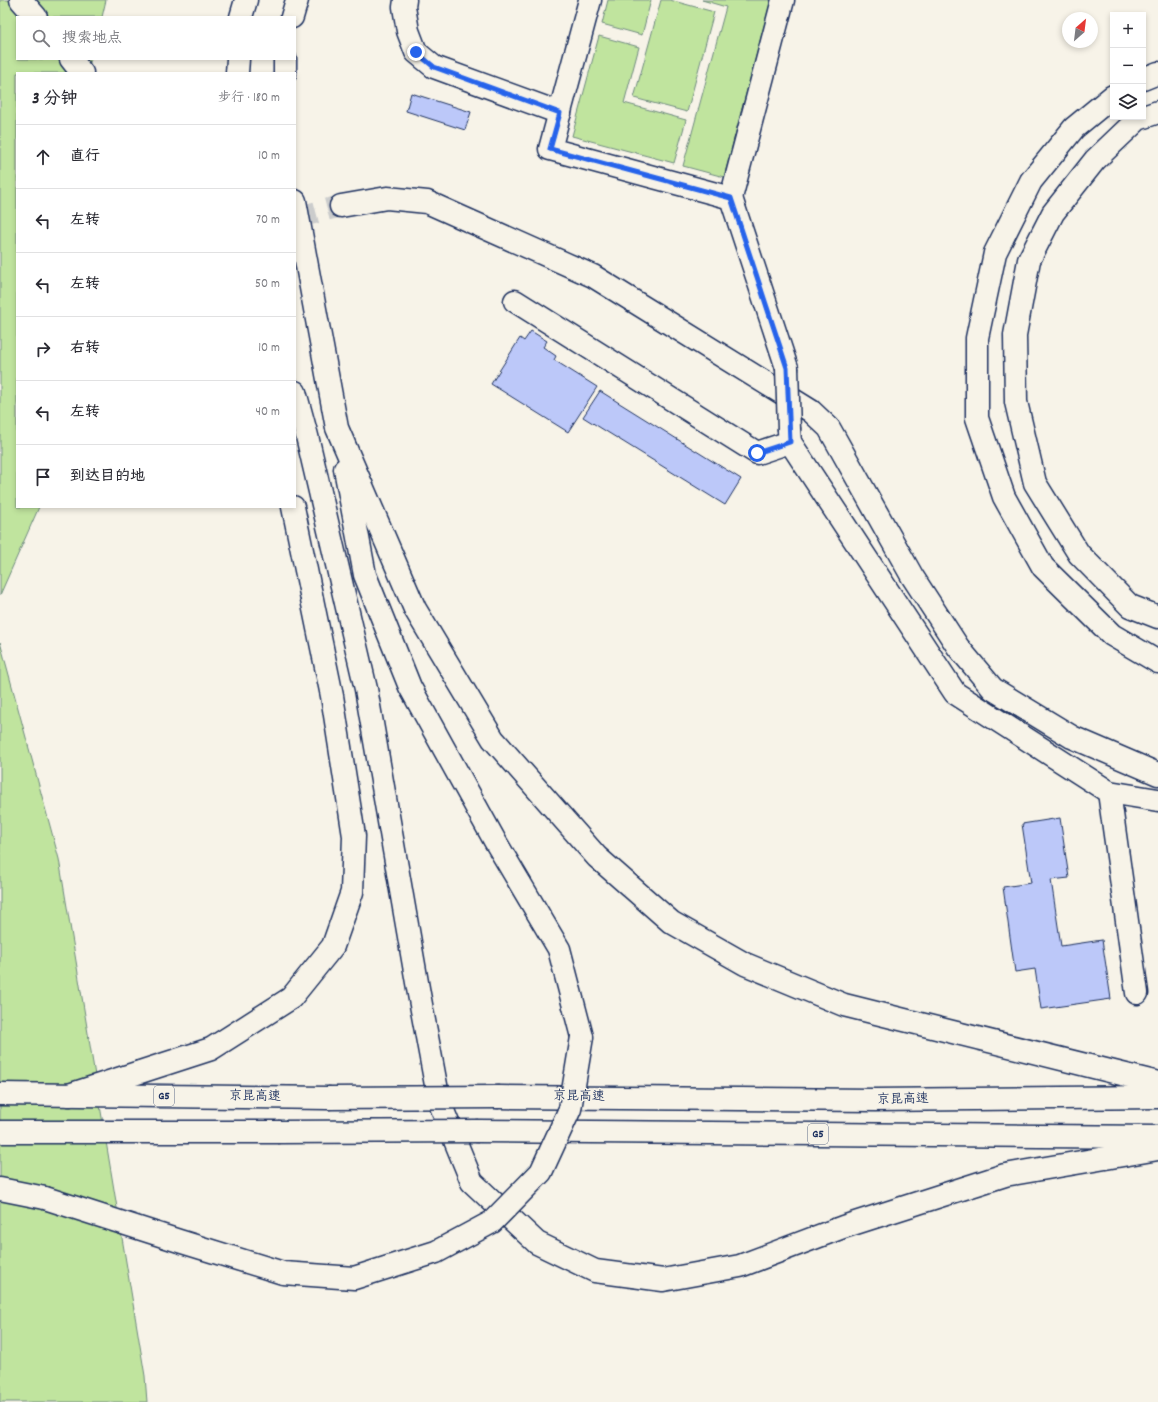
<!DOCTYPE html>
<html lang="zh">
<head>
<meta charset="utf-8">
<style>
	body { margin:0; font-family:Dekko,"LXGW WenKai TC",sans-serif; background:#f7f7f7; color:#2b2b33 }
	.controls { position:absolute; right:12px; top:12px; display:grid; overflow:hidden; border-radius:0px; box-shadow:0 2px 6px #0003 }
	.controls button { width:36px; height:36px; display:grid; place-items:center; padding:0; border:0; border-bottom:1px solid #e1e1e2; background:#fff; color:#2b2b33; font:20px sans-serif }
	.compass { position:absolute; left:1062px; top:12px; width:36px; height:36px; border-radius:50%; background:#fff; box-shadow:0 2px 6px #0003; rotate:28deg }
	.stop { position:absolute; width:12px; height:12px; margin:-9px; border:3px solid #2563eb; border-radius:50%; background:#fff }
	.stop.end { background:#2563eb; border-color:#fff; box-shadow:0 1px 4px #0008 }
	.list { margin:0; padding:0; list-style:none }
	h2 { display:flex; justify-content:space-between; align-items:center; height:52px; margin:0; padding:0 16px; font-size:17px }
	h2 small { font-size:13px; font-weight:400; color:#7c7c81 }
	.list li { display:grid; grid-template-columns:26px 1fr auto; gap:12px; align-items:center; box-sizing:border-box; height:64px; padding:0 16px; border-top:1px solid #e1e1e2 }
	.list b { display:block; font-size:15px; white-space:nowrap }
	.list em { font-size:13px; font-style:normal; color:#7c7c81 }
	.icon { flex:none; width:22px; height:22px; fill:none; stroke:currentColor; stroke-width:2; stroke-linecap:round; stroke-linejoin:round }
	.map { position:relative; flex:none; width:1158px; height:1402px; overflow:hidden }
	.search { position:absolute; background:#fff; box-shadow:0 2px 6px #0003; left:16px; top:16px; width:280px; height:44px; display:flex; align-items:center; gap:10px; box-sizing:border-box; padding:0 14px; border-radius:0px; color:#7c7c81; font-size:15px }
	.panel { position:absolute; background:#fff; box-shadow:0 2px 6px #0003; left:16px; top:72px; width:280px; height:436px; border-radius:0px }
	.map>svg:first-child { display:block }
</style>
</head>
<body>
<div class="map">
<svg width="1158" height="1402" viewBox="0 0 1158 1402">
	<rect width="100%" height="100%" fill="#f7f3e8"/>
	<filter id="ink" filterUnits="userSpaceOnUse"><feTurbulence type="fractalNoise" baseFrequency=".025" numOctaves="2"/><feDisplacementMap in="SourceGraphic" scale="8" xChannelSelector="R" yChannelSelector="G"/><feConvolveMatrix kernelMatrix="1 2 1 2 8 2 1 2 1" color-interpolation-filters="sRGB"/></filter>
	<g filter="url(#ink)">
		<g fill="#c0e49e" stroke="#6e8a7e">
			<path d="M0 0H106L102 17H17V59H91L87 73H17V507H39L0 595Z"/>
			<path d="M608 0H651L642 35 602 24Z"/>
			<path d="M661 0H670L714 12 687 112 634 98Z"/>
			<path d="M702 0H771L724 177 683 166 726 7Z"/>
			<path d="M599 36 639 47 624 103 686 120 674 163 572 136Z"/>
			<path d="M0 642 59 859 145 1376 147 1402H0Z"/>
		</g>
		<g fill="#bcc8f9" stroke="#1b2f5e">
			<path d="M411 93 471 112 465 130 406 111Z"/>
			<path d="M531 331 547 341 543 347 556 356 554 360 597 387 568 432 491 384 520 338 524 341Z"/>
			<path d="M600 391 741 479 725 505 583 417Z"/>
			<path d="M1060 818 1069 878 1051 880 1061 946 1102 940 1111 999 1041 1009 1035 969 1015 972 1003 887 1031 883 1022 824Z"/>
		</g>
		<g fill="none" stroke-linecap="round" stroke-linejoin="round">
			<path stroke="#cbcccc" stroke-width="22" stroke-dasharray="22 11" stroke-linecap="butt" d="M295 218 341 206"/>
			<defs>
				<g id="minor">
					<path d="M21 0 36 17"/>
					<path d="M405 0 404 7 408 31 416 52 434 67 560 113"/>
					<path d="M590 0 550 149 731 198 783 0"/>
					<path d="M71 59 82 73"/>
					<path d="M731 198 787 368"/>
					<path d="M341 206 387 198 427 202 593 276 811 411 829 428 912 576 958 647 993 689 1072 737 1158 774"/>
					<path d="M515 301 757 453 790 442"/>
					<path d="M789 430 790 442 955 693 1109 792 1158 800"/>
					<path d="M1109 792 1137 993"/>
				</g>
				<g id="major">
					<path d="M1143 79 1158 73"/>
					<path d="M1113 96 1074 128 1031 181 995 253 977 338V418L1004 497 1043 567 1112 635 1158 662"/>
					<path d="M1158 112 1138 119 1095 160 1053 213 1029 260 1015 335 1016 402 1035 483 1079 554 1130 606 1158 617"/>
				</g>
				<g id="highway">
					<path d="M241 17 246 0"/>
					<path d="M292 17 297 0"/>
					<path d="M285 59V73"/>
					<path d="M237 73 238 59"/>
					<path d="M295 201 337 428 415 609 493 739 597 857 671 922 745 964 844 1005 1158 1083"/>
					<path d="M295 392 307 436 366 689 419 994 439 1101 472 1182 537 1243 595 1271 663 1280 740 1266 843 1227 1005 1175 1158 1149"/>
					<path d="M345 469 365 575 410 687 495 841 559 949 582 1037"/>
					<path d="M0 1094 328 1098"/>
					<path d="M69 1095 211 1049 291 998 333 946 352 892 354 836 332 696 293 507"/>
					<path d="M499 1097 875 1100 1158 1097"/>
					<path d="M478 1131 1158 1137"/>
					<path d="M0 1132H278"/>
					<path d="M0 1189 45 1198"/>
				</g>
			</defs>
			<use href="#minor" stroke="#1b2f5e" stroke-width="25"/>
			<use href="#major" stroke="#1b2f5e" stroke-width="25"/>
			<use href="#highway" stroke="#1b2f5e" stroke-width="25"/>
			<use href="#minor" stroke="#f7f3e8" stroke-width="22"/>
			<use href="#major" stroke="#f7f3e8" stroke-width="22"/>
			<use href="#highway" stroke="#f7f3e8" stroke-width="22"/>
			<defs>
				<path id="minor-bridge" d="M787 368 789 430"/>
				<g id="highway-bridge">
					<path d="M328 1098 499 1097"/>
					<path d="M278 1132 478 1131"/>
					<path d="M45 1198 179 1241 283 1273 354 1278 436 1252 492 1222 541 1172 570 1109 582 1037"/>
				</g>
			</defs>
			<use href="#minor-bridge" stroke="#1b2f5e" stroke-width="25" stroke-linecap="butt"/>
			<use href="#highway-bridge" stroke="#1b2f5e" stroke-width="25" stroke-linecap="butt"/>
			<use href="#minor-bridge" stroke="#f7f3e8" stroke-width="22"/>
			<use href="#highway-bridge" stroke="#f7f3e8" stroke-width="22"/>
		</g>
	</g>
	<g fill="none" stroke-linecap="round" stroke-linejoin="round" filter="url(#ink)">
		<path stroke="#2563eb" stroke-width="5" d="M416 52 434 67 560 113 550 149 731 198 787 368 790 442 757 453"/>
	</g>
	<g text-anchor="middle" dominant-baseline="central" stroke-width="3" stroke-linejoin="round" paint-order="stroke">
		<g fill="#f7f3e8" stroke="#5d6a87" stroke-width="1">
			<rect x="154" y="1086" width="20" height="20" rx="3"/>
			<rect x="808" y="1124" width="20" height="20" rx="3"/>
		</g>
		<g font-size="12" font-weight="bold" fill="#1b2f5e">
			<text x="164" y="1096">G5</text>
			<text x="818" y="1134">G5</text>
		</g>
		<g font-size="13" fill="#1b2f5e" stroke="#f7f3e8">
			<text transform="translate(255 1097) rotate(1)">京昆高速</text>
			<text transform="translate(579 1097) rotate(1)">京昆高速</text>
			<text transform="translate(903 1100) rotate(-1)">京昆高速</text>
		</g>
	</g>
</svg>
<div class="controls">
<button>+</button>
<button>−</button>
<button><svg class="icon" aria-label="layers" viewBox="0 0 24 24"><path d="M12 4l9 5-9 5-9-5zM3 14l9 5 9-5"/></svg></button>
</div>
<svg class="compass" viewBox="-18 -18 36 36"><path d="M0-13l5 13h-10z" fill="#e53935"/><path d="M0 13l5-13h-10z" fill="#7c7c81"/></svg>
<div class="stop" style="left:757px;top:453px"></div>
<div class="stop end" style="left:416px;top:52px"></div>
<div class="search"><svg class="icon" aria-label="search" viewBox="0 0 24 24"><circle cx="10" cy="10" r="6"/><path d="M15 15l6 6"/></svg>搜索地点</div>
<section class="panel">
<h2>3 分钟<small>步行 · 180 m</small></h2>
<ul class="list">
<li><svg class="icon" aria-label="ahead" viewBox="0 0 24 24"><path d="M12 20V5M6 11l6-6 6 6"/></svg><div><b>直行</b></div><em>10 m</em></li>
<li><svg class="icon" aria-label="left" viewBox="0 0 24 24"><path d="M17 20v-9H6M10 6l-5 5 5 5"/></svg><div><b>左转</b></div><em>70 m</em></li>
<li><svg class="icon" aria-label="left" viewBox="0 0 24 24"><path d="M17 20v-9H6M10 6l-5 5 5 5"/></svg><div><b>左转</b></div><em>50 m</em></li>
<li><svg class="icon" aria-label="right" viewBox="0 0 24 24"><path d="M7 20v-9h11M14 6l5 5-5 5"/></svg><div><b>右转</b></div><em>10 m</em></li>
<li><svg class="icon" aria-label="left" viewBox="0 0 24 24"><path d="M17 20v-9H6M10 6l-5 5 5 5"/></svg><div><b>左转</b></div><em>40 m</em></li>
<li><svg class="icon" aria-label="arrive" viewBox="0 0 24 24"><path d="M6 21V4h12l-3 4 3 4H6"/></svg><div><b>到达目的地</b></div></li>
</ul>
</section>
</div>
</body>
</html>
